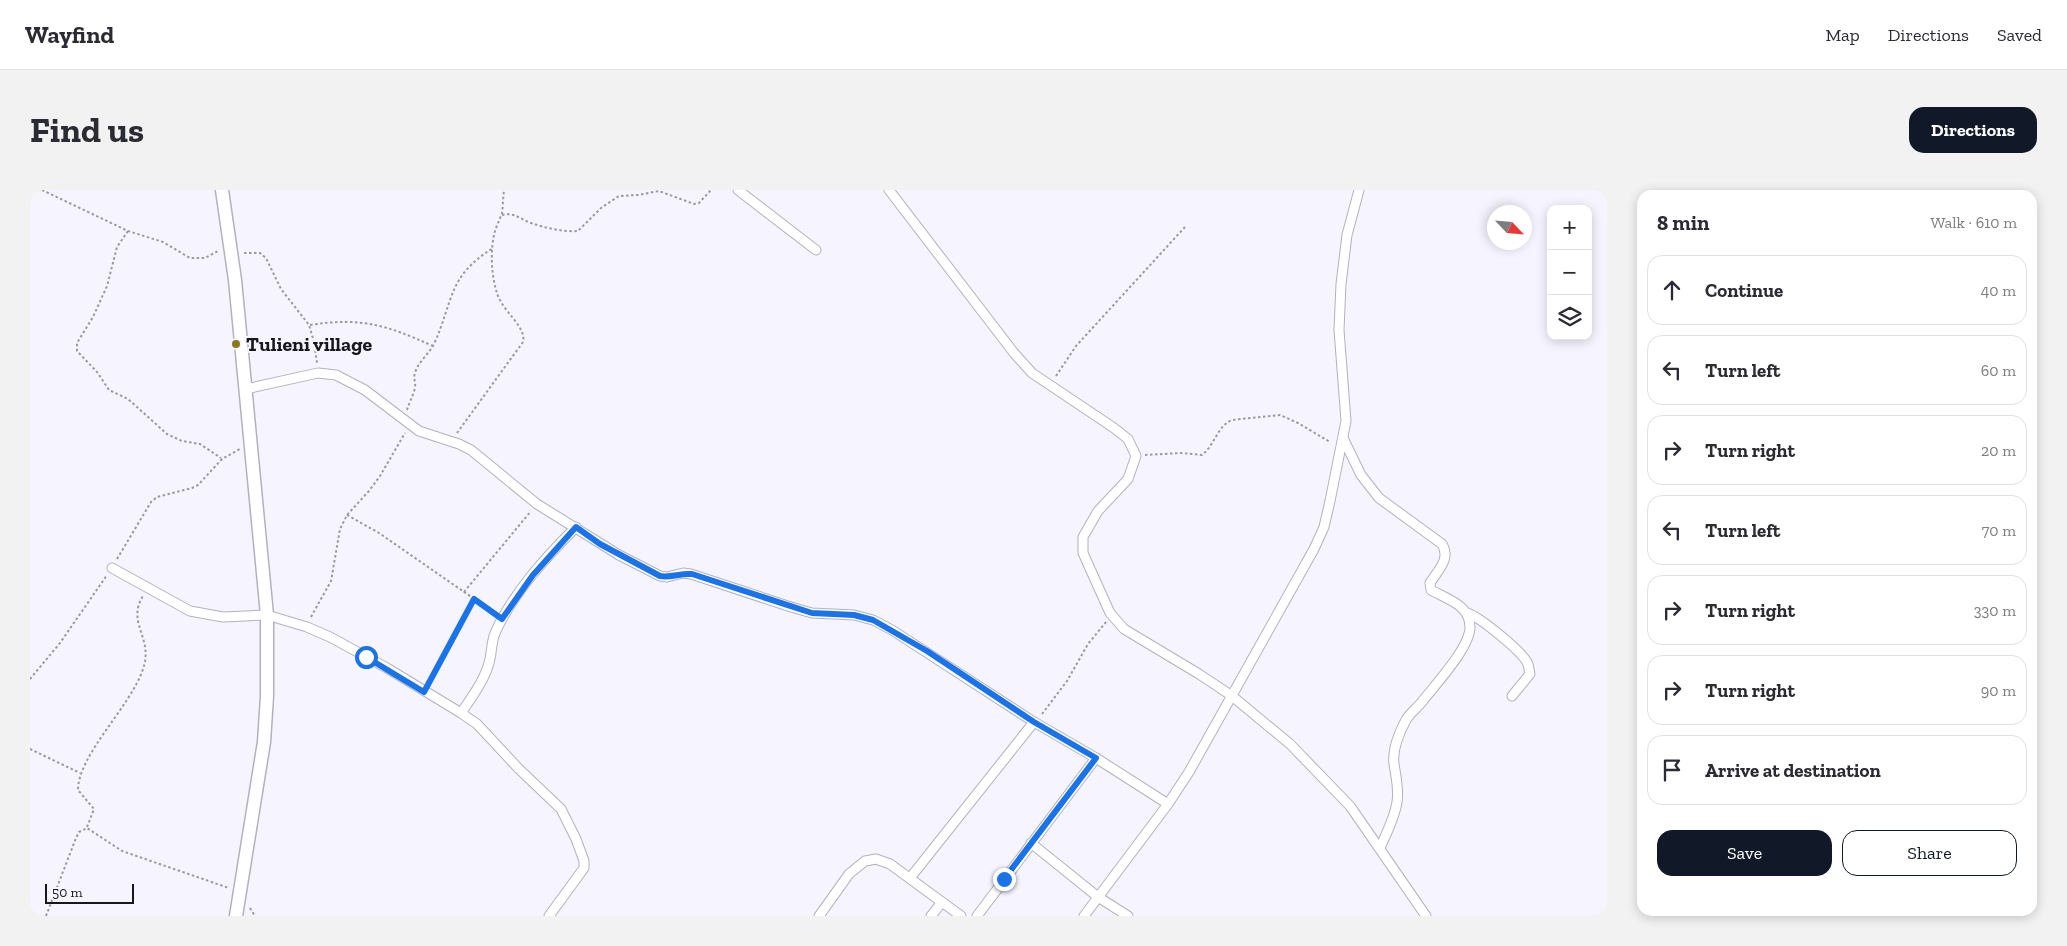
<!DOCTYPE html>
<html lang="en">
<head>
<meta charset="utf-8">
<style>
	body { margin:0; font-family:"Zilla Slab",serif; background:#f2f2f3; color:#2b2b33 }
	.controls { position:absolute; right:15px; top:15px; display:grid; overflow:hidden; border-radius:10px; box-shadow:0 2px 12px #0003 }
	.controls button { width:45px; height:45px; display:grid; place-items:center; padding:0; border:0; border-bottom:1px solid #e1e1e2; background:#fff; color:#2b2b33; font:25px sans-serif }
	.compass { position:absolute; left:1457px; top:15px; width:45px; height:45px; border-radius:50%; background:#fff; box-shadow:0 2px 12px #0003; rotate:116deg }
	.scale { position:absolute; left:15px; bottom:12px; width:89px; box-sizing:border-box; padding-left:5px; border:2px solid #18171d; border-top:0; font-size:14px; line-height:18px; white-space:nowrap; color:#18171d; -webkit-text-stroke:4px #f6f5ff; paint-order:stroke }
	.stop { position:absolute; width:15px; height:15px; margin:-11px; border:4px solid #1a73e8; border-radius:50%; background:#fff }
	.stop.end { background:#1a73e8; border-color:#fff; box-shadow:0 1px 5px #0008 }
	.list { margin:0; padding:0; list-style:none }
	h2 { display:flex; justify-content:space-between; align-items:center; height:65px; margin:0; padding:0 20px; font-size:21px }
	h2 small { font-size:16px; font-weight:400; color:#7c7c81 }
	.list li { display:grid; grid-template-columns:32px 1fr auto; gap:15px; align-items:center; box-sizing:border-box; height:70px; margin:0 10px 10px; padding:0 10px; border:1px solid #e1e1e2; border-radius:15px }
	.list b { display:block; font-size:19px; white-space:nowrap }
	.list em { font-size:16px; font-style:normal; color:#7c7c81 }
	.actions { display:flex; gap:10px; padding:15px 20px }
	.actions a { flex:1; padding:11px 0; border:1px solid #111827; border-radius:15px; text-align:center; font-size:18px; color:#111827 }
	.actions .main { background:#111827; color:#fff }
	.icon { flex:none; width:28px; height:28px; fill:none; stroke:currentColor; stroke-width:2; stroke-linecap:round; stroke-linejoin:round }
	.map { position:relative; flex:none; width:1577px; height:726px; overflow:hidden; border-radius:15px }
	header { display:flex; align-items:center; gap:30px; box-sizing:border-box; height:70px; padding:0 25px; background:#fff; border-bottom:1px solid #e1e1e2 }
	header strong { font-size:24px }
	nav { display:flex; gap:28px; margin-inline-start:auto; font-size:18px }
	.intro { display:flex; align-items:center; justify-content:space-between; box-sizing:border-box; height:120px; padding:0 30px }
	h1 { margin:0; font-size:35px }
	.button { padding:12px 22px; border-radius:15px; background:#111827; color:#fff; font-size:18px; font-weight:700 }
	main { display:flex; gap:30px; padding:0 30px }
	aside { flex:1; background:#fff; border-radius:15px; box-shadow:0 2px 12px #0003 }
	.map>svg:first-child { display:block }
</style>
</head>
<body>
<header>
<strong>Wayfind</strong>
<nav><a>Map</a><a>Directions</a><a>Saved</a></nav>
</header>
<div class="intro"><h1>Find us</h1><a class="button">Directions</a></div>
<main>
<div class="map">
<svg width="1577" height="726" viewBox="0 0 1577 726">
	<rect width="100%" height="100%" fill="#f6f5ff"/>
	<g fill="none" stroke-linecap="round" stroke-linejoin="round">
		<defs>
			<g id="street">
				<path d="M708 0 786 60"/>
				<path d="M859 0 984 163 1002 183 1084 238 1098 249 1106 266 1098 289 1068 321 1053 347V363L1080 423 1094 439 1169 484 1202 506 1260 554 1320 616 1396 726"/>
				<path d="M216 199 288 183 306 185 335 200 389 241 429 254 441 260 507 314 589 365 630 386 637 387 653 383 661 384 761 417 782 423 824 425 843 430 862 440 1004 532 1066 568 1138 614"/>
				<path d="M1313 248 1331 285 1349 308 1412 354C1421 369 1408 380 1400 393L1401 400C1417 409 1440 415 1440 437 1440 458 1404 496 1391 513 1386 519 1379 524 1376 530 1369 543 1362 559 1364 574 1366 587 1369 598 1367 612 1365 627 1356 644 1350 658"/>
				<path d="M82 378 160 421 193 427 237 425 277 437 300 447 357 478 431 523 447 534 488 578 531 619 546 649 554 671V678L519 726"/>
				<path d="M1437 423C1450 427 1490 460 1497 472 1499 476 1499 480 1500 484L1482 506"/>
				<path d="M431 523C442 507 454 491 459 473 462 463 461 453 465 443 483 403 515 368 546 337"/>
				<path d="M1001 653 1068 707 1098 726"/>
				<path d="M880 688 1004 532"/>
				<path d="M789 726 819 684 835 671 846 669 860 674 931 726"/>
				<path d="M901 726 912 712"/>
				<path d="M947 726 1066 568"/>
				<path d="M1054 726 1138 614 1159 582 1284 359 1294 337 1300 311 1316 231 1309 140 1311 94 1317 45 1329 0"/>
			</g>
			<path id="secondary" d="M192 0 205 90 237 425V506L234 552 206 726"/>
		</defs>
		<use href="#street" stroke="#b3b1c0" stroke-width="11"/>
		<use href="#secondary" stroke="#b3b1c0" stroke-width="15"/>
		<g stroke="#9a99a2" stroke-width="2" stroke-dasharray="2.5 2.5" stroke-linecap="butt">
			<path d="M12 0 98 41 133 52 160 68H175L188 61"/>
			<path d="M472 25C484 22 490 29 501 33 515 38 533 42 548 41L571 18 589 6 608 5 629 1 664 14 669 13 681 0"/>
			<path d="M98 41 87 57 77 96 63 127 47 153V161L67 182 79 200 98 209 137 244 152 251 170 254 191 268"/>
			<path d="M214 63H230L236 68 251 99 279 135 284 152 287 173"/>
			<path d="M280 135C332 127 356 135 403 156"/>
			<path d="M1026 186 1046 156 1155 37"/>
			<path d="M377 220C379 213 383 206 385 198 386 193 383 188 385 183 388 172 399 164 404 154 424 110 417 87 463 58"/>
			<path d="M427 243 493 152C497 137 472 121 467 103 461 85 460 59 465 41 467 35 470 29 472 23 473 16 473 8 474 0"/>
			<path d="M1115 265 1151 263 1172 265C1185 255 1187 236 1202 230L1250 225 1268 233 1300 252"/>
			<path d="M317 325 349 343 463 422"/>
			<path d="M87 369 121 312 127 307 162 298 168 295 192 269 210 259"/>
			<path d="M434 402 501 321"/>
			<path d="M281 427 301 391 310 339 317 325 339 301 350 286 375 243"/>
			<path d="M0 489 30 453 77 385"/>
			<path d="M399 493 443 409"/>
			<path d="M1012 524 1037 491 1058 454 1076 432"/>
			<path d="M0 559 50 583"/>
			<path d="M57 637 64 619 48 600C48 565 101 516 113 479 124 448 96 433 113 406"/>
			<path d="M220 718 225 726"/>
			<path d="M16 726 46 648 49 642 57 638 92 661 199 698"/>
		</g>
		<use href="#street" stroke="#fff" stroke-width="9"/>
		<use href="#secondary" stroke="#fff" stroke-width="12"/>
	</g>
	<g fill="none" stroke-linecap="round" stroke-linejoin="round">
		<path stroke="#1a73e8" stroke-width="6" d="M336 467 394 502 444 409 472 429 503 385 546 337 570 354 630 386C641 388 650 383 662 384L782 423 824 425 843 430 897 461 1004 532 1066 568 974 689"/>
	</g>
	<circle fill="#8a791d" stroke="#f6f5ff" stroke-width="2" cx="206" cy="154" r="5"/>
	<g text-anchor="middle" dominant-baseline="central" stroke-width="4" stroke-linejoin="round" paint-order="stroke">
		<g font-size="20" font-weight="bold" fill="#18171d" stroke="#f6f5ff" text-anchor="start">
			<text x="216" y="154">Tulieni village</text>
		</g>
	</g>
</svg>
<div class="controls">
<button>+</button>
<button>−</button>
<button><svg class="icon" aria-label="layers" viewBox="0 0 24 24"><path d="M12 4l9 5-9 5-9-5zM3 14l9 5 9-5"/></svg></button>
</div>
<svg class="compass" viewBox="-18 -18 36 36"><path d="M0-13l5 13h-10z" fill="#e53935"/><path d="M0 13l5-13h-10z" fill="#7c7c81"/></svg>
<div class="scale">50 m</div>
<div class="stop" style="left:336px;top:467px"></div>
<div class="stop end" style="left:974px;top:689px"></div>
</div>
<aside>
<h2>8 min<small>Walk · 610 m</small></h2>
<ul class="list">
<li><svg class="icon" aria-label="ahead" viewBox="0 0 24 24"><path d="M12 20V5M6 11l6-6 6 6"/></svg><div><b>Continue</b></div><em>40 m</em></li>
<li><svg class="icon" aria-label="left" viewBox="0 0 24 24"><path d="M17 20v-9H6M10 6l-5 5 5 5"/></svg><div><b>Turn left</b></div><em>60 m</em></li>
<li><svg class="icon" aria-label="right" viewBox="0 0 24 24"><path d="M7 20v-9h11M14 6l5 5-5 5"/></svg><div><b>Turn right</b></div><em>20 m</em></li>
<li><svg class="icon" aria-label="left" viewBox="0 0 24 24"><path d="M17 20v-9H6M10 6l-5 5 5 5"/></svg><div><b>Turn left</b></div><em>70 m</em></li>
<li><svg class="icon" aria-label="right" viewBox="0 0 24 24"><path d="M7 20v-9h11M14 6l5 5-5 5"/></svg><div><b>Turn right</b></div><em>330 m</em></li>
<li><svg class="icon" aria-label="right" viewBox="0 0 24 24"><path d="M7 20v-9h11M14 6l5 5-5 5"/></svg><div><b>Turn right</b></div><em>90 m</em></li>
<li><svg class="icon" aria-label="arrive" viewBox="0 0 24 24"><path d="M6 21V4h12l-3 4 3 4H6"/></svg><div><b>Arrive at destination</b></div></li>
</ul>
<div class="actions"><a class="main">Save</a><a>Share</a></div>
</aside>
</main>
</body>
</html>
